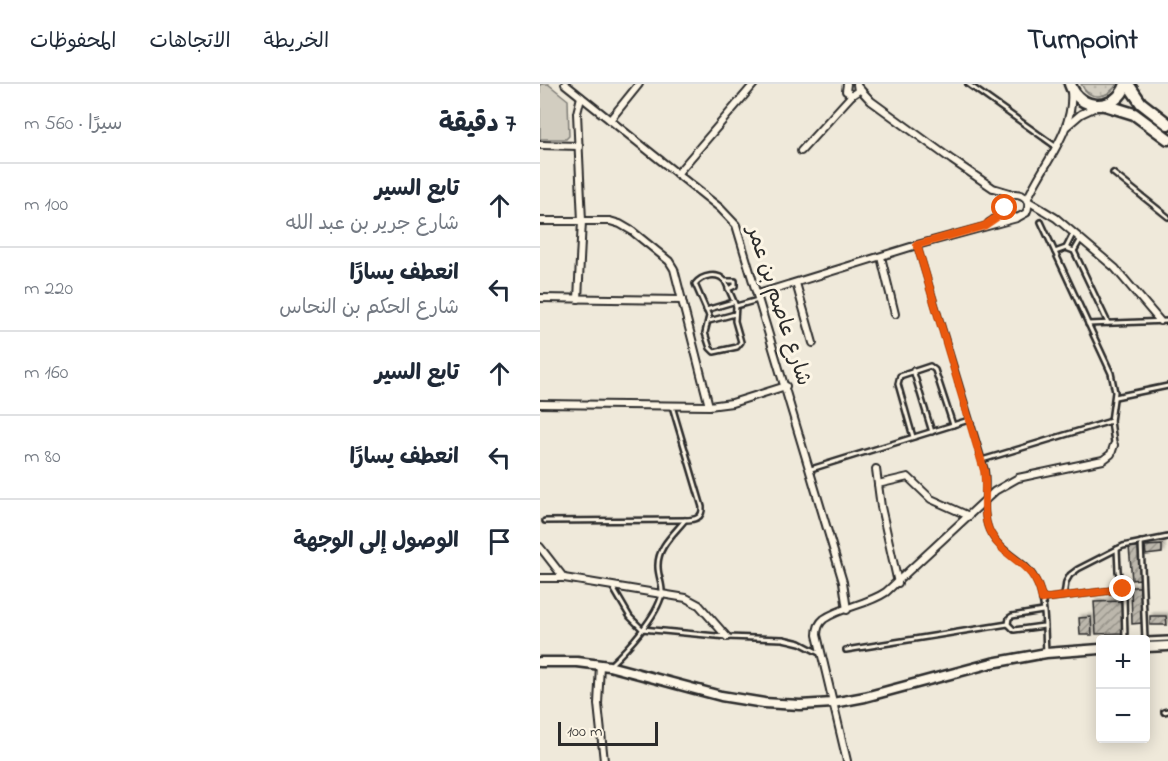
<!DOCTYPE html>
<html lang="ar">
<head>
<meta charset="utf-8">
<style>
	body { margin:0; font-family:"Indie Flower","Playpen Sans Arabic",sans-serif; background:#f2f2f3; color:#1f2937; direction:rtl }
	.controls { position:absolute; right:18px; bottom:18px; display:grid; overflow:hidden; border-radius:6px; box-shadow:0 3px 15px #0003 }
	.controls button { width:54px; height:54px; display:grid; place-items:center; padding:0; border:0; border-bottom:2px solid #e0e1e3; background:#fff; color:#1f2937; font:30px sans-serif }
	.scale { position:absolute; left:18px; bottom:15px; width:100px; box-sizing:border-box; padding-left:6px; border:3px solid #2b2b2b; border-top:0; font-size:16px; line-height:21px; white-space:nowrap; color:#2b2b2b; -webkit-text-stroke:4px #fcf5e5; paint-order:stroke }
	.stop { position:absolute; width:18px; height:18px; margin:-14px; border:4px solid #ea580c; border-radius:50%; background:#fff }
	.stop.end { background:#ea580c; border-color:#fff; box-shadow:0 2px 6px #0008 }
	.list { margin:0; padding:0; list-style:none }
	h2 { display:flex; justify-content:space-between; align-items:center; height:78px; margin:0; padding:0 24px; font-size:26px }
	h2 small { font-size:20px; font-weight:400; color:#747a83 }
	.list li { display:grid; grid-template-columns:39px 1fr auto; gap:18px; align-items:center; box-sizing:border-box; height:84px; padding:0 24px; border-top:2px solid #e0e1e3 }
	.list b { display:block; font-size:22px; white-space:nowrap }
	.list p { margin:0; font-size:20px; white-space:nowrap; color:#747a83 }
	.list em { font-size:20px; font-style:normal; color:#747a83 }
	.icon { flex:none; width:33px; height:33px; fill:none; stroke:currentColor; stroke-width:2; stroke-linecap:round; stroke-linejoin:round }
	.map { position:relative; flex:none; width:628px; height:677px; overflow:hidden; direction:ltr }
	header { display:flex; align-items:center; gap:36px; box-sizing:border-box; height:84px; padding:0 30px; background:#fff; border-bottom:2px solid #e0e1e3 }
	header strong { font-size:28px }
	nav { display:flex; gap:33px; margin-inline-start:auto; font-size:21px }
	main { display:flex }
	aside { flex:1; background:#fff }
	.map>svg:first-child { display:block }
</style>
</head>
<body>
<header>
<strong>Turnpoint</strong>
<nav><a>الخريطة</a><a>الاتجاهات</a><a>المحفوظات</a></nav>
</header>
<main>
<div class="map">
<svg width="628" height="677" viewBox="0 0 628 677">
	<defs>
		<pattern id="grass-dots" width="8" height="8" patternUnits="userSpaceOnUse" patternTransform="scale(1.5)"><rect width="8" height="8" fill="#d2cdc0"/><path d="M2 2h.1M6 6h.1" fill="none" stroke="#b4b0a5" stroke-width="1.8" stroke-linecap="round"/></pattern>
		<pattern id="building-hatch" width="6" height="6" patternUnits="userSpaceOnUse" patternTransform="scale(1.5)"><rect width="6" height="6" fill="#bcb7ac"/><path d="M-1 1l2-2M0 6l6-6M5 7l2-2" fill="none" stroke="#99958c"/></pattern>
		<filter id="shadow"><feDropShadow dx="2.5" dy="-2.5" stdDeviation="1.5" flood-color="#0004"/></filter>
	</defs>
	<rect width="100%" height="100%" fill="#efe9da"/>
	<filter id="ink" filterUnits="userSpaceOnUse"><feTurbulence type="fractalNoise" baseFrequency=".0167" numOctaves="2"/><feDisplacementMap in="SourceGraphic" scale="12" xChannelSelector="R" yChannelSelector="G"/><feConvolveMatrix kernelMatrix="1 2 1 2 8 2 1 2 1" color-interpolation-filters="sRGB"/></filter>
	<g filter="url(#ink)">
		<path fill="url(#grass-dots)" stroke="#7e7c76" stroke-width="1.5" d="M541 0H577C568 15 549 17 541 0Z"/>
		<path fill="#d2cdc0" stroke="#7e7c76" stroke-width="1.5" d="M0 0H8L28 16 29 52 26 55H0Z"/>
		<g fill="url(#building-hatch)" stroke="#2b2b2b" stroke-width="1.5" filter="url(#shadow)">
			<path d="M622 461V469L606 471 605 462Z"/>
			<path d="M589 463H598L600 495 592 496Z"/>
			<path d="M591 503H600L602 539 592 540Z"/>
			<path d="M582 517 585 549 556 550 554 518Z"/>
			<path d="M610 532H626L627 541H610Z"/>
			<path d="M551 533 552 551H540L539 534Z"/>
		</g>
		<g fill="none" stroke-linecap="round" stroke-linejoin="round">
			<defs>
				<g id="lane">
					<path d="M428 0 515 62"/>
					<path d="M573 89 628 133"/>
					<path d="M501 138 571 289 575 308 571 337 574 359"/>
					<path d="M377 161 445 386C448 405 441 427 449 446 456 462 472 471 485 482 508 503 504 539 506 567"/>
					<path d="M526 164 533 150"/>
					<path d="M534 167 541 155"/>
					<path d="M515 168 526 164 534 167 568 239"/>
					<path d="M185 197 196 222 195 237 201 258 197 263 174 268 170 264 165 249 169 232 155 200C162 191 178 188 185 197H195V202L188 205"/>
					<path d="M196 222 218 216"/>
					<path d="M166 226 193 218"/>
					<path d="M169 237 195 230"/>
					<path d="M548 240 628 237"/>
					<path d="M373 286 392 348"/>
					<path d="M575 313 628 302"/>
					<path d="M373 353 358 300 360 292 390 282 395 286 413 341"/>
					<path d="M442 376 571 337"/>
					<path d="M271 385 429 336"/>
					<path d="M5 437 145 436C155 436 163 434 162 423L132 322"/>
					<path d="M601 458 605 556"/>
					<path d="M577 465 578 487 584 511 585 556"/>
					<path d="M73 504 90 533 102 545 187 553 243 555 260 559 281 570"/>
					<path d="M524 512 526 498 530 491 538 485 583 462 628 453"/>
					<path d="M502 515 583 505"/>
					<path d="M503 527 472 532 469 534 468 540 474 546 504 542"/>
					<path d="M606 556 628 555"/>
					<path d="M306 566 468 540"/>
					<path d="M70 581C87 565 117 533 122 510 123 501 118 492 118 483 117 463 134 450 145 436"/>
					<path d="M624 628 628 627"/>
				</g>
				<g id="street">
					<path d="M25 0 180 124 196 141 303 498 307 526"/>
					<path d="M307 0 306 7 312 11 318 7 317 0"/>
					<path d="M319 4 331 17 412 76 453 104 473 110"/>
					<path d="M70 36 99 0"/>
					<path d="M527 42 541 30 556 23"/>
					<path d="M0 61 39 62"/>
					<path d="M261 67 312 11"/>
					<path d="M137 90 214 0"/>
					<path d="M487 116C502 81 535 47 531 7"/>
					<path d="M488 117 516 134 575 184 620 237"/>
					<path d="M0 137H70L80 140 92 147 129 177 134 185 169 322"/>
					<path d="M449 139C460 132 462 127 466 115L473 110C485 109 492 118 486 129L477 134 469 131 465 124"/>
					<path d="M341 173 355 230"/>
					<path d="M256 199 273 259"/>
					<path d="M218 210 377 161 477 134"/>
					<path d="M0 214 142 216"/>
					<path d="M38 215 42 137 37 29 41 13"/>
					<path d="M0 320 169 322 192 319 246 302"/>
					<path d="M336 385 341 423 358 499"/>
					<path d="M338 400 368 393 391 415 429 432"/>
					<path d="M0 463 24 494"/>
					<path d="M0 494H24L146 514 159 521 187 553"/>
					<path d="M60 581 58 620 64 677"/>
					<path d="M307 677 277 551C277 544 279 539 284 535 301 523 327 521 346 508L455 407 478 394 563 376 571 370 574 361"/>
				</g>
				<g id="secondary">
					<path d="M606 563 628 562"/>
					<path d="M0 578H37L69 582 181 612 224 619 260 621 293 619 325 613 452 579 506 569 560 565"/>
				</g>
				<g id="highway">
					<path d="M530 0C539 28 577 28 586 0"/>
					<path d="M588 0 601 19 628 40"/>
					<path d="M565 21 594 30 628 55"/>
				</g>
			</defs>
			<use href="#lane" stroke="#2b2b2b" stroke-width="8"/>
			<use href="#street" stroke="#2b2b2b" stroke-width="10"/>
			<use href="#secondary" stroke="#2b2b2b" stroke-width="13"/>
			<use href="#highway" stroke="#2b2b2b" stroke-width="15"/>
			<use href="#lane" stroke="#fcf5e5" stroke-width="3"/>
			<use href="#street" stroke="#fcf5e5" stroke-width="6"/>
			<use href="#secondary" stroke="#fcf5e5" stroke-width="8"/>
			<use href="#highway" stroke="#fcf5e5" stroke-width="10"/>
		</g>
	</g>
	<g fill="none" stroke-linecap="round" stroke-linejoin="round" filter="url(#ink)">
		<path stroke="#ea580c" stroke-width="8" d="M465 124 457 133 444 142 377 161 444 386C448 407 440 431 451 450 467 478 495 477 502 515L583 505"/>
	</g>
	<g text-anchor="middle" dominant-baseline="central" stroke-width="6" stroke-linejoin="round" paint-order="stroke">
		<g font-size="21" fill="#2b2b2b" stroke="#fcf5e5">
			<text transform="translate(238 222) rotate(72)">شارع عاصم بن عمر</text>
		</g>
	</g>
</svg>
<div class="controls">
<button>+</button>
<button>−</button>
</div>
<div class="scale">100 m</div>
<div class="stop" style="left:465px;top:124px"></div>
<div class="stop end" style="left:583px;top:505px"></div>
</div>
<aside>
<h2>7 دقيقة<small>سيرًا · 560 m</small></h2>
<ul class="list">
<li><svg class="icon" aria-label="ahead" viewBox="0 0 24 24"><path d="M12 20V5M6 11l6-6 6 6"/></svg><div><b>تابع السير</b><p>شارع جرير بن عبد الله</p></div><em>100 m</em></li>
<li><svg class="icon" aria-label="left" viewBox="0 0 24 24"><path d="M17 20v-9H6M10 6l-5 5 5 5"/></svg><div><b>انعطف يسارًا</b><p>شارع الحكم بن النحاس</p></div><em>220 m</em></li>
<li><svg class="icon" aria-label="ahead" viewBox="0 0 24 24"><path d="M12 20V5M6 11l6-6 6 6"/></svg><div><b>تابع السير</b></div><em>160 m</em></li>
<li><svg class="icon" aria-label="left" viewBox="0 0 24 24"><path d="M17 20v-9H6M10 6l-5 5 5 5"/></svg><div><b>انعطف يسارًا</b></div><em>80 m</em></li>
<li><svg class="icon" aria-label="arrive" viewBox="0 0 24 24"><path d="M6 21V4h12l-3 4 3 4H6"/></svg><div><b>الوصول إلى الوجهة</b></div></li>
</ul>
</aside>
</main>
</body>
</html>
